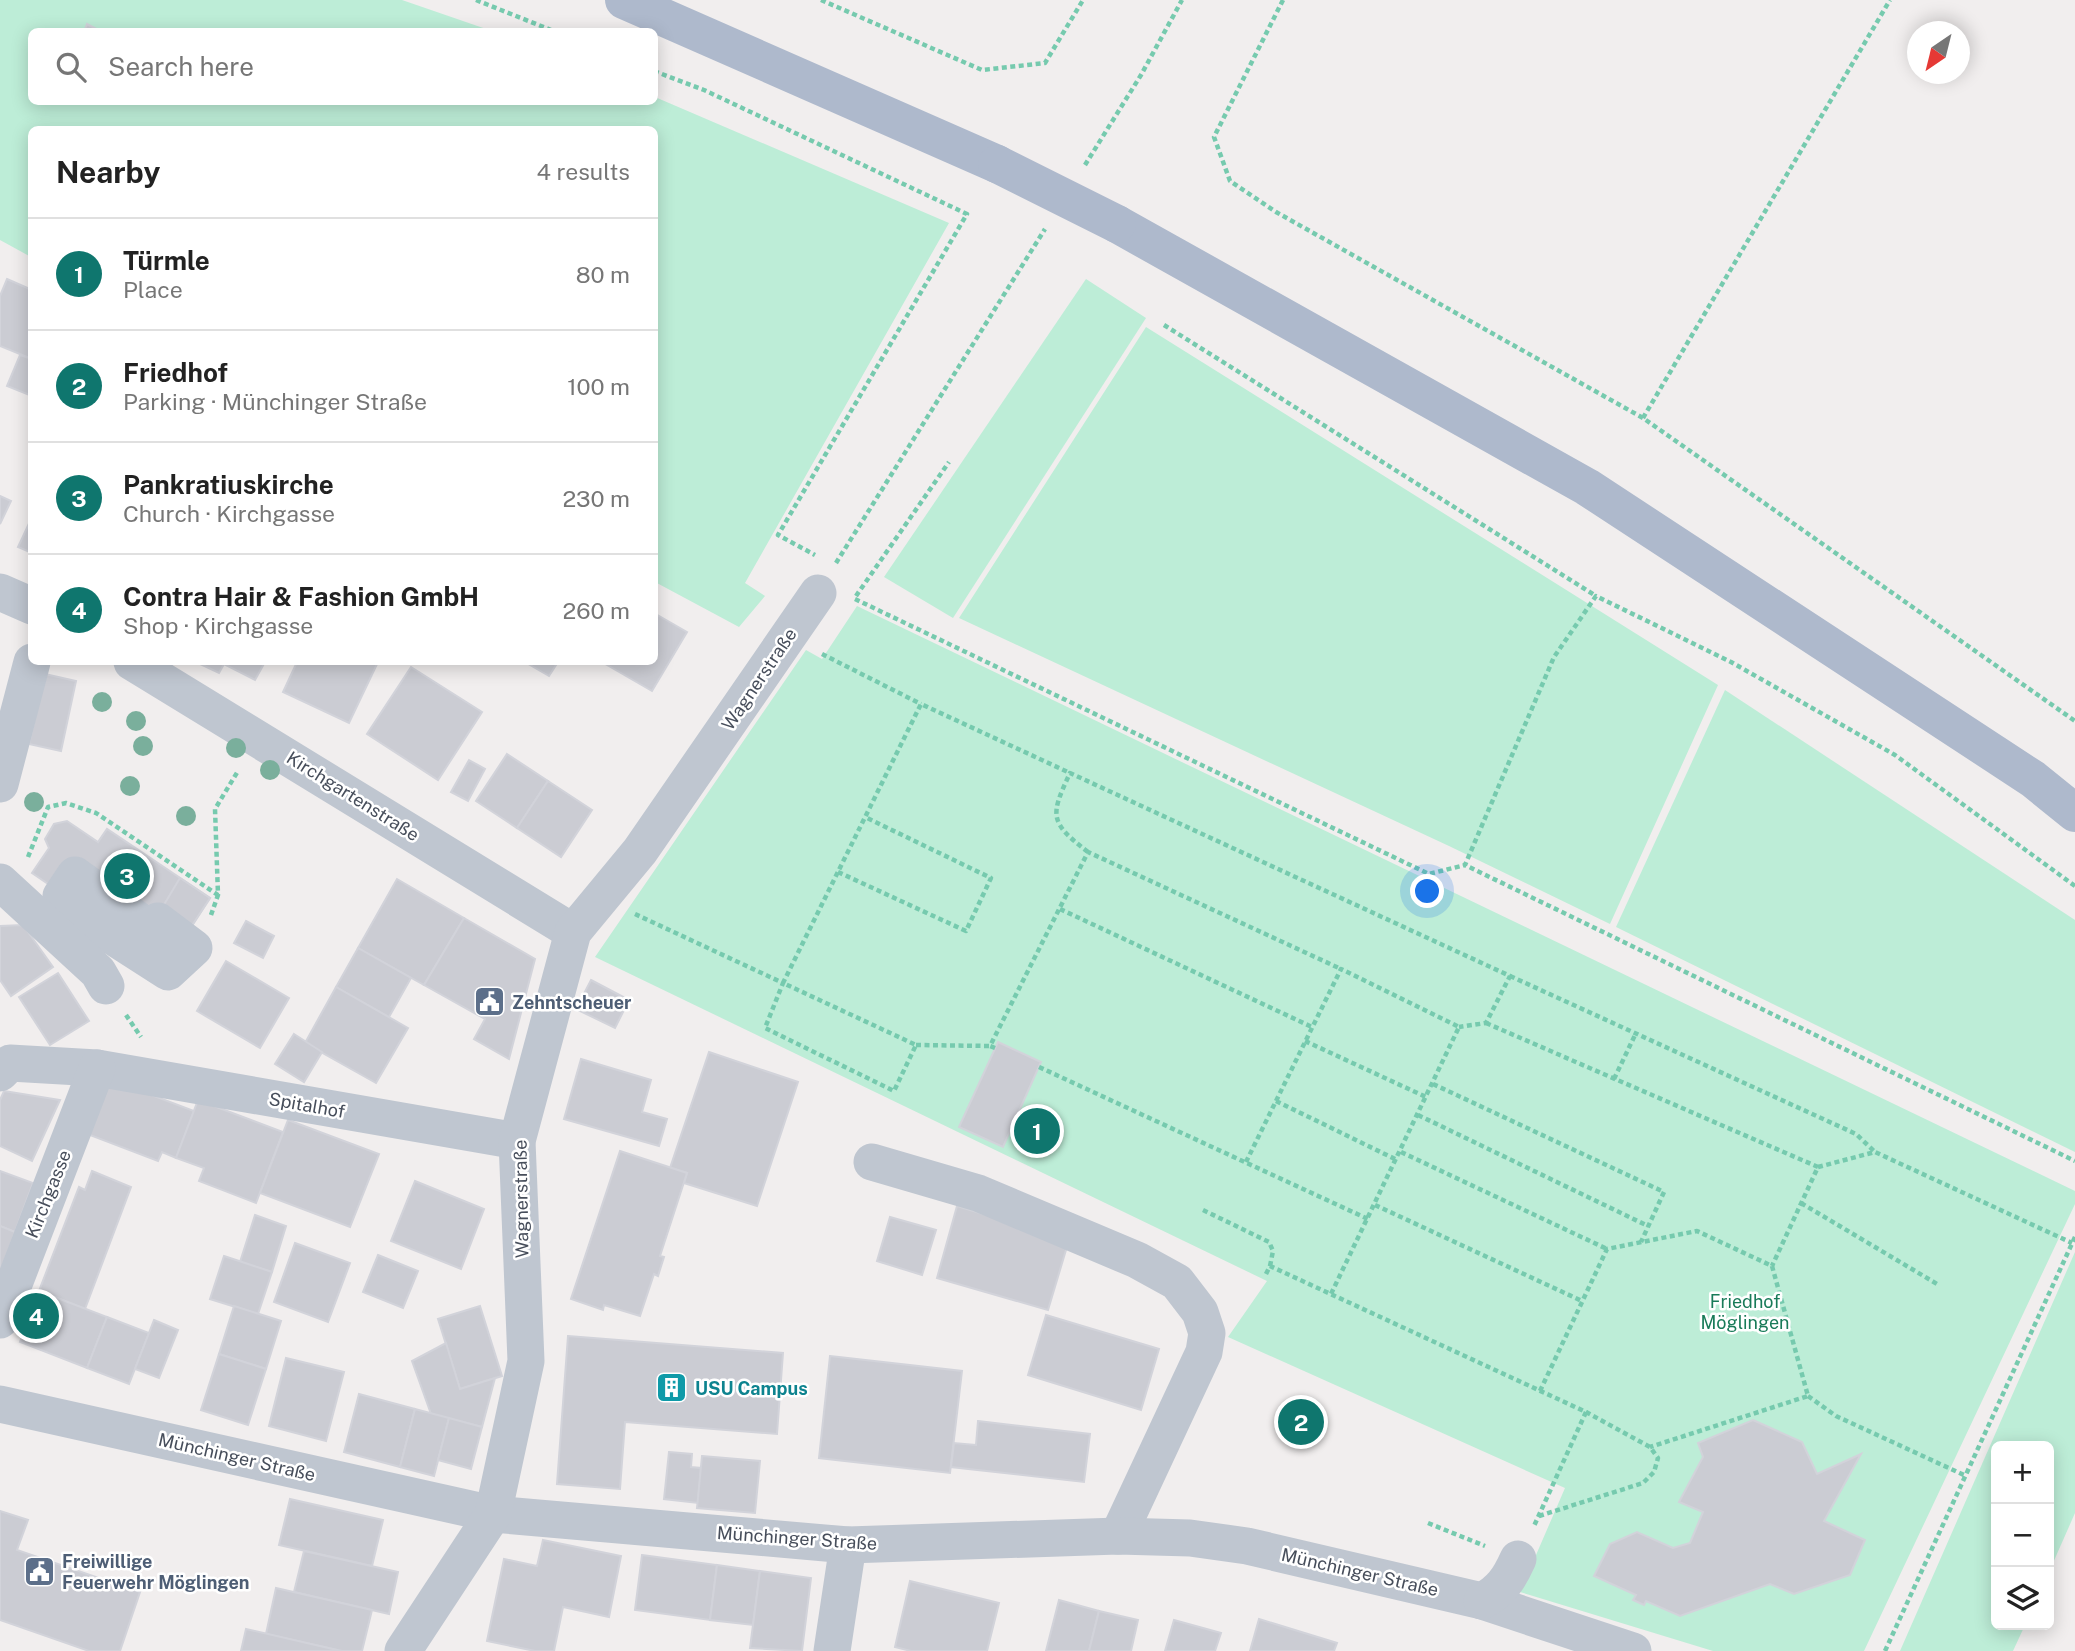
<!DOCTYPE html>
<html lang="en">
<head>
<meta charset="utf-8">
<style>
	body { margin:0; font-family:"Public Sans",sans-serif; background:#f2f2f2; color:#222 }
	.controls { position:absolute; right:21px; bottom:21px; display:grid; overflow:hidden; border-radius:10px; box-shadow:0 4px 18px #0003 }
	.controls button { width:63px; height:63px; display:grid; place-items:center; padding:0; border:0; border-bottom:2px solid #e0e0e0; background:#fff; color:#222; font:35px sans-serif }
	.compass { position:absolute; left:1907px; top:21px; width:63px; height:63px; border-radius:50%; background:#fff; box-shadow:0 4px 18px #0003; rotate:215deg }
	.you { position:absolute; left:1428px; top:892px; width:24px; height:24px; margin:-18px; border:5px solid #fff; border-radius:50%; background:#1a73e8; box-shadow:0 0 0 10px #1a73e833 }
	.badge { display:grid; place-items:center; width:46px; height:46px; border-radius:50%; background:#0f766e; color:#fff; font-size:23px; font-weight:700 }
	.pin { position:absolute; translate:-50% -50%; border:4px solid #fff; box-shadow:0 2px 7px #0006 }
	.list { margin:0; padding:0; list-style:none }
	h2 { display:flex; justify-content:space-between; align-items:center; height:91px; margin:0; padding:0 28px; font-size:30px }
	h2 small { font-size:23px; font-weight:400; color:#767676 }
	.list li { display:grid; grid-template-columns:46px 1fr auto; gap:21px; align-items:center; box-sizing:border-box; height:112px; padding:0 28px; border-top:2px solid #e0e0e0 }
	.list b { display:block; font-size:26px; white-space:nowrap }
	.list p { margin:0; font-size:23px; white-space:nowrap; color:#767676 }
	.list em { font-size:23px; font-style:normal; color:#767676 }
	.icon { flex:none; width:38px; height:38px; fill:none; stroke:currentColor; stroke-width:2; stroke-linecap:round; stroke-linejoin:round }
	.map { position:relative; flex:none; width:2075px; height:1651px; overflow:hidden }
	.search { position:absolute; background:#fff; box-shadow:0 4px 18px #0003; left:28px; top:28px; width:630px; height:77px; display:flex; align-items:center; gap:18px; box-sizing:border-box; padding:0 24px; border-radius:10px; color:#767676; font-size:26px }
	.panel { position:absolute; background:#fff; box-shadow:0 4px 18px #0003; left:28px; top:126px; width:630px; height:539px; border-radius:10px }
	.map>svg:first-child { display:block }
</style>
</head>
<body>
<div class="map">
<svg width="2075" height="1651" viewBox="0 0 2075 1651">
	<rect width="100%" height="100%" fill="#f1eeee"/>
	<g fill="#bdedd7">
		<path d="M0 0H402L492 31 32 32V102H654L655 97 949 223 745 583 765 596 739 627 655 582 654 130H32L31 257 0 240Z"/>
		<path d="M1086 279 1146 318 953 618 884 577Z"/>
		<path d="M1146 327 1718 685 1610 924 1449 846 959 618Z"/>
		<path d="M857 606 2075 1191V1204L1864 1651H1713L1520 1592 1565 1488 1228 1337 1267 1281 595 957 806 650 822 659Z"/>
		<path d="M1725 690 2075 920V1152L1616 927Z"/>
		<path d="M2075 1252V1513L2049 1572V1446H1996V1625H2025L2013 1651H1900Z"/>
	</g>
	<g fill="#cbccd3" stroke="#d2d3da" stroke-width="2">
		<path d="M87 24 102 32H84Z"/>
		<path d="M7 279 32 290V359L0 346V296Z"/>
		<path d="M20 355 32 359V396L7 386Z"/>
		<path d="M0 496 11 501 0 524Z"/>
		<path d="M32 517V553L18 547Z"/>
		<path d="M654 613 687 632 652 691 602 662H654Z"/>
		<path d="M196 662H265L255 680 224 664 219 673Z"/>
		<path d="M297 662H378L349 723 283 692Z"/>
		<path d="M525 662H558L549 676Z"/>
		<path d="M411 667 482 712 438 780 367 734Z"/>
		<path d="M45 674 76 681 61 751 29 744Z"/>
		<path d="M507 754 548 781 517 828 476 801Z"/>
		<path d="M469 760 485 769 468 801 451 792Z"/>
		<path d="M548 781 592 810 561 857 517 828Z"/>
		<path d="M67 821 98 842 107 829 210 898 191 927 60 892 32 873 49 848 45 839 54 824Z"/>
		<path d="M180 878 210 898 191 927 162 908Z"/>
		<path d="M397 879 464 918 424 985 358 948Z"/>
		<path d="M464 918 535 959 509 1059 474 1039 485 1019 424 985Z"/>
		<path d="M246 921 274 936 263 958 234 943Z"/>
		<path d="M23 925 53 967 11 996 0 980V926Z"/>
		<path d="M358 948 411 978 389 1017 336 987Z"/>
		<path d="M226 961 289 998 260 1048 197 1011Z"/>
		<path d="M58 973 89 1021 50 1045 19 997Z"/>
		<path d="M591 980 629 1000 615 1028 576 1009Z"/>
		<path d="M336 987 408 1028 376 1083 305 1043Z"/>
		<path d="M294 1034 322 1052 304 1082 275 1064Z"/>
		<path d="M998 1042 1041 1062 1003 1147 959 1127Z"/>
		<path d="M709 1052 798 1082 757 1206 684 1183 687 1173 670 1168Z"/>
		<path d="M581 1059 651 1080 642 1112 667 1119 659 1146 564 1119Z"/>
		<path d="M104 1077 194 1111 176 1158 162 1152 158 1161 82 1132Z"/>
		<path d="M4 1091 60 1100 32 1161 0 1146V1100Z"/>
		<path d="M198 1100 283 1132 256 1203 199 1181 204 1168 176 1158Z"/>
		<path d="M288 1120 379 1154 350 1227 260 1193Z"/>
		<path d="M620 1151 687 1173 660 1256 664 1257 658 1276 654 1274 640 1316 604 1305 603 1310 571 1299Z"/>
		<path d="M0 1171 33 1183 15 1232 0 1226Z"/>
		<path d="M92 1171 131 1187 85 1309 39 1291 79 1187 85 1190Z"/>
		<path d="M415 1181 484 1209 461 1269 391 1241Z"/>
		<path d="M957 1206 1069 1240 1048 1310 937 1278Z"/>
		<path d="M255 1215 286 1226 272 1272 240 1262Z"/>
		<path d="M890 1217 936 1230 922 1275 877 1261Z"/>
		<path d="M0 1226 15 1232 0 1273Z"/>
		<path d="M295 1243 350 1263 328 1322 274 1302Z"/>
		<path d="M378 1255 418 1271 403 1308 363 1292Z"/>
		<path d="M224 1256 272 1272 258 1314 210 1299Z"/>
		<path d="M39 1291 107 1317 87 1368 20 1342Z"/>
		<path d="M234 1306 281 1321 266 1369 219 1354Z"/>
		<path d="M480 1306 502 1376 460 1389 438 1319Z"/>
		<path d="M1046 1315 1159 1349 1141 1410 1028 1375Z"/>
		<path d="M107 1317 149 1333 129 1384 87 1368Z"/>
		<path d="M154 1320 178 1330 159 1378 135 1369Z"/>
		<path d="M568 1336 783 1353 777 1434 625 1422 620 1489 557 1484Z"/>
		<path d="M446 1343 460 1389 495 1378 482 1427 431 1414 412 1361Z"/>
		<path d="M219 1354 266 1369 248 1425 201 1410Z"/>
		<path d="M830 1356 962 1371 950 1473 819 1458Z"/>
		<path d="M286 1358 344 1372 326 1441 269 1426Z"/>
		<path d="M359 1394 415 1409 400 1467 344 1452Z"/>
		<path d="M415 1409 449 1418 434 1476 400 1467Z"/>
		<path d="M449 1418 482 1427 471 1469 438 1460Z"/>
		<path d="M1753 1420 1802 1442 1817 1474 1861 1454 1824 1521 1865 1540 1850 1575 1794 1594 1770 1584 1680 1616 1646 1601 1644 1605 1633 1600 1636 1595 1594 1576 1610 1544 1637 1532 1673 1548 1690 1543 1703 1512 1679 1502 1703 1457 1698 1443Z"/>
		<path d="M978 1421 1090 1434 1084 1482 951 1467 954 1443 976 1445Z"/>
		<path d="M669 1452 692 1454 691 1467 701 1468 698 1503 664 1499Z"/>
		<path d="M702 1456 760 1461 755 1513 697 1508Z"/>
		<path d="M290 1499 383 1520 372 1566 279 1545Z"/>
		<path d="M0 1511 28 1520 17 1550 140 1592 120 1651H89L0 1620Z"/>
		<path d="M543 1540 621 1556 609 1617 563 1607 554 1651H535L487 1641 504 1559 537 1566Z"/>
		<path d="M304 1551 398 1572 389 1614 294 1592Z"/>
		<path d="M642 1555 717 1565 710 1620 635 1610Z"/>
		<path d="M717 1565 760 1571 753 1625 710 1620Z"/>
		<path d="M760 1571 811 1578 802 1651 750 1648Z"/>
		<path d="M910 1581 999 1603 987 1651H911L895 1647Z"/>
		<path d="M276 1588 372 1610 362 1651H342L266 1634Z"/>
		<path d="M1059 1600 1099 1611 1089 1651H1046Z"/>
		<path d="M1099 1611 1138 1620 1131 1651H1089Z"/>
		<path d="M1259 1619 1337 1643 1334 1651H1250Z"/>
		<path d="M1174 1620 1221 1633 1215 1651H1165Z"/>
		<path d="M246 1629 337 1650V1651H241Z"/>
	</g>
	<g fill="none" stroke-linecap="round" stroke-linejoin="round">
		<g stroke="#76caae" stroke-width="4.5" stroke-dasharray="5 3.5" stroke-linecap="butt">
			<path d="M476 0 556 32"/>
			<path d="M821 0 982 70 1045 63 1083 0"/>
			<path d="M1283 0 1214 137 1230 181 1276 212 1643 418 2075 721"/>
			<path d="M654 71 704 90 967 214 778 535 815 555"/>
			<path d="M1085 165 1141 75 1182 0"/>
			<path d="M1164 325 1596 596"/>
			<path d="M1643 418 1890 0"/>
			<path d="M836 563 1045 229"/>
			<path d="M856 596 949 462"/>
			<path d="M855 599 1429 874 1465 865"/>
			<path d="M822 654 921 704"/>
			<path d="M1088 852C1049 822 1050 816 1070 773L1510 976 1486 1023 1459 1027"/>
			<path d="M28 857 48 807 66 803 96 813 218 895"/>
			<path d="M838 872 966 931 991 878 865 817"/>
			<path d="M2075 886 1895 755 1731 662 1596 596 1554 657 1465 865 2075 1161"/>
			<path d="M1060 909 1312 1027"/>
			<path d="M635 914 783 983 765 1028 894 1091 916 1045 783 983 921 704 1070 773"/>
			<path d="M211 915 218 895 215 809 238 771"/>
			<path d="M1510 976 1856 1134 1875 1152"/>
			<path d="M126 1015 141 1037"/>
			<path d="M1486 1023 1818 1167 1772 1266"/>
			<path d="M1305 1041 1426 1097"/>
			<path d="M916 1045 990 1046"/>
			<path d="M995 1048 990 1046 1088 852 1341 969"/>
			<path d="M1039 1067 1368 1219"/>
			<path d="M1614 1079 1636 1033"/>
			<path d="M1433 1084 1664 1192 1641 1242"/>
			<path d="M1276 1101 1397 1160"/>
			<path d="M1418 1115 1648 1226"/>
			<path d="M1401 1152 1607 1249"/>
			<path d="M1246 1162 1341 969 1459 1027 1331 1294"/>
			<path d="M1818 1167 1875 1152 2072 1243"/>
			<path d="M1801 1203 1937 1284"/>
			<path d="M1375 1205 1582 1301"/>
			<path d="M1203 1210 1269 1242 1273 1251 1270 1266"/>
			<path d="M1266 1274 1270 1266 1586 1412 1534 1526"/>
			<path d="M1540 1391 1607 1249 1697 1231 1772 1266 1808 1396 1650 1447"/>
			<path d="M1808 1396 1836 1416 1964 1475"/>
			<path d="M1539 1516 1643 1483 1654 1472 1658 1458 1650 1447 1586 1412"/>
			<path d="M1428 1523 1485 1546"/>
			<path d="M1885 1651 2075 1237"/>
		</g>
		<g stroke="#bfc6d0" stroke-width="37">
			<path d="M0 592 32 606"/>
			<path d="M132 662 573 932"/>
			<path d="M0 784 32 662"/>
			<path d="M75 875 152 930 158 921 194 948 168 972 62 904 61 896Z"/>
			<path d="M0 882 98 972 106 986"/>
			<path d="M0 1073 10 1063 97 1068 517 1141"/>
			<path d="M872 1162 978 1193 1137 1260 1177 1282 1200 1312 1207 1333 1204 1352 1118 1536"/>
			<path d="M0 1320 97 1068"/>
			<path d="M0 1404 493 1514 848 1545 1118 1536 1190 1538 1247 1546 1482 1601 1633 1651"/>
			<path d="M1482 1601C1501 1591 1509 1579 1518 1559"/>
			<path d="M403 1651 493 1514 526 1361 517 1141 573 932 640 851 818 593"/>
			<path d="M832 1651 848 1545"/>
		</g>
		<g stroke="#aeb9cc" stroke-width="38">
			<path d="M624 0 997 164"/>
			<path d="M1117 224 1587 487 2033 779 2075 813"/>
		</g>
		<path stroke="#aeb9cc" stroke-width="38" d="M997 164 1117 224"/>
	</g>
	<g fill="#7aaf9c">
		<circle cx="102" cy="702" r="10"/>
		<circle cx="136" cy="721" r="10"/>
		<circle cx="143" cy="746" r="10"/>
		<circle cx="236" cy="748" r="10"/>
		<circle cx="270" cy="770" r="10"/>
		<circle cx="130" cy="786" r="10"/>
		<circle cx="34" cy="802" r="10"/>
		<circle cx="186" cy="816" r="10"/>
	</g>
	<defs>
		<symbol id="civic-square" viewBox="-11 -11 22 22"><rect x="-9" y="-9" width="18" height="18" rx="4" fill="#5c6f8a" stroke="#fff"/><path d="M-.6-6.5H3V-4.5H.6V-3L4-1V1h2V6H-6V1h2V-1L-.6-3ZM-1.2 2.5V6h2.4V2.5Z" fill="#fff"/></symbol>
		<symbol id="building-square" viewBox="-11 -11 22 22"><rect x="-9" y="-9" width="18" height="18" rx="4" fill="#0f9aa8" stroke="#fff"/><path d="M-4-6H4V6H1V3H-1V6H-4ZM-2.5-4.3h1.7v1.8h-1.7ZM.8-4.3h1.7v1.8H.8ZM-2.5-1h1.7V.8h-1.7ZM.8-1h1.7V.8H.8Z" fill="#fff"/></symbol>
	</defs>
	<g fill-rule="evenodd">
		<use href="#civic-square" x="472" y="984" width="35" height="35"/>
		<use href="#building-square" x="654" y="1370" width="35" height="35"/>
		<use href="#civic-square" x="22" y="1554" width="35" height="35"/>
	</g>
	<g text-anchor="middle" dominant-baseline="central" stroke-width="5" stroke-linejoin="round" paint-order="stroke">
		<g font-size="18" fill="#474e5b" stroke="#fff">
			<text transform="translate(759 679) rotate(-56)">Wagnerstraße</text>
			<text transform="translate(353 796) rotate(32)">Kirchgartenstraße</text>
			<text transform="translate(307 1105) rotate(10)">Spitalhof</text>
			<text transform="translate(48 1194) rotate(-68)">Kirchgasse</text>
			<text transform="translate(521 1199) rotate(-91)">Wagnerstraße</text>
			<text transform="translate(237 1457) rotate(13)">Münchinger Straße</text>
			<text transform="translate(797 1538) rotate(4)">Münchinger Straße</text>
			<text transform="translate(1360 1572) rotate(13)">Münchinger Straße</text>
		</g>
		<g font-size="18" font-weight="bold" fill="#4e5e75" stroke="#fff" text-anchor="start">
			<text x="512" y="1002">Zehntscheuer</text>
			<text x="62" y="1561">Freiwillige<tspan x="62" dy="21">Feuerwehr Möglingen</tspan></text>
		</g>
		<g font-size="18" fill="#197b59" stroke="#fff">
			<text x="1745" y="1301">Friedhof<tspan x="1745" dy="21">Möglingen</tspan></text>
		</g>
		<g font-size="18" font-weight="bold" fill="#0d838f" stroke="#fff" text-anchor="start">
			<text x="695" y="1388">USU Campus</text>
		</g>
	</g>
</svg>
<div class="controls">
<button>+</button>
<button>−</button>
<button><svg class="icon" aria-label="layers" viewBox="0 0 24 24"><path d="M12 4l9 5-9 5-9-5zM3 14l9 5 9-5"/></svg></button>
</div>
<svg class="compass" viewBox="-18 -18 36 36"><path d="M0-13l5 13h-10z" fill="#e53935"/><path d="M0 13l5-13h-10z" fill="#767676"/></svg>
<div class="you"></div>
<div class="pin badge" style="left:1037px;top:1131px">1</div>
<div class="pin badge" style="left:1301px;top:1422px">2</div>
<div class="pin badge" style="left:127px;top:876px">3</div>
<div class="pin badge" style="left:36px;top:1316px">4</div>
<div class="search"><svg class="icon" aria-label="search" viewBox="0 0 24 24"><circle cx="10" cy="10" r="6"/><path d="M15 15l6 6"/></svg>Search here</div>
<section class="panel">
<h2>Nearby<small>4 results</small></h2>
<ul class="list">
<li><span class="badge">1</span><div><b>Türmle</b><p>Place</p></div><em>80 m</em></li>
<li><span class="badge">2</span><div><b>Friedhof</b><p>Parking · Münchinger Straße</p></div><em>100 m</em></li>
<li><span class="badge">3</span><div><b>Pankratiuskirche</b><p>Church · Kirchgasse</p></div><em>230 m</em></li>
<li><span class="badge">4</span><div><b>Contra Hair &amp; Fashion GmbH</b><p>Shop · Kirchgasse</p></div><em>260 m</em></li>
</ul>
</section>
</div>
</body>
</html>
